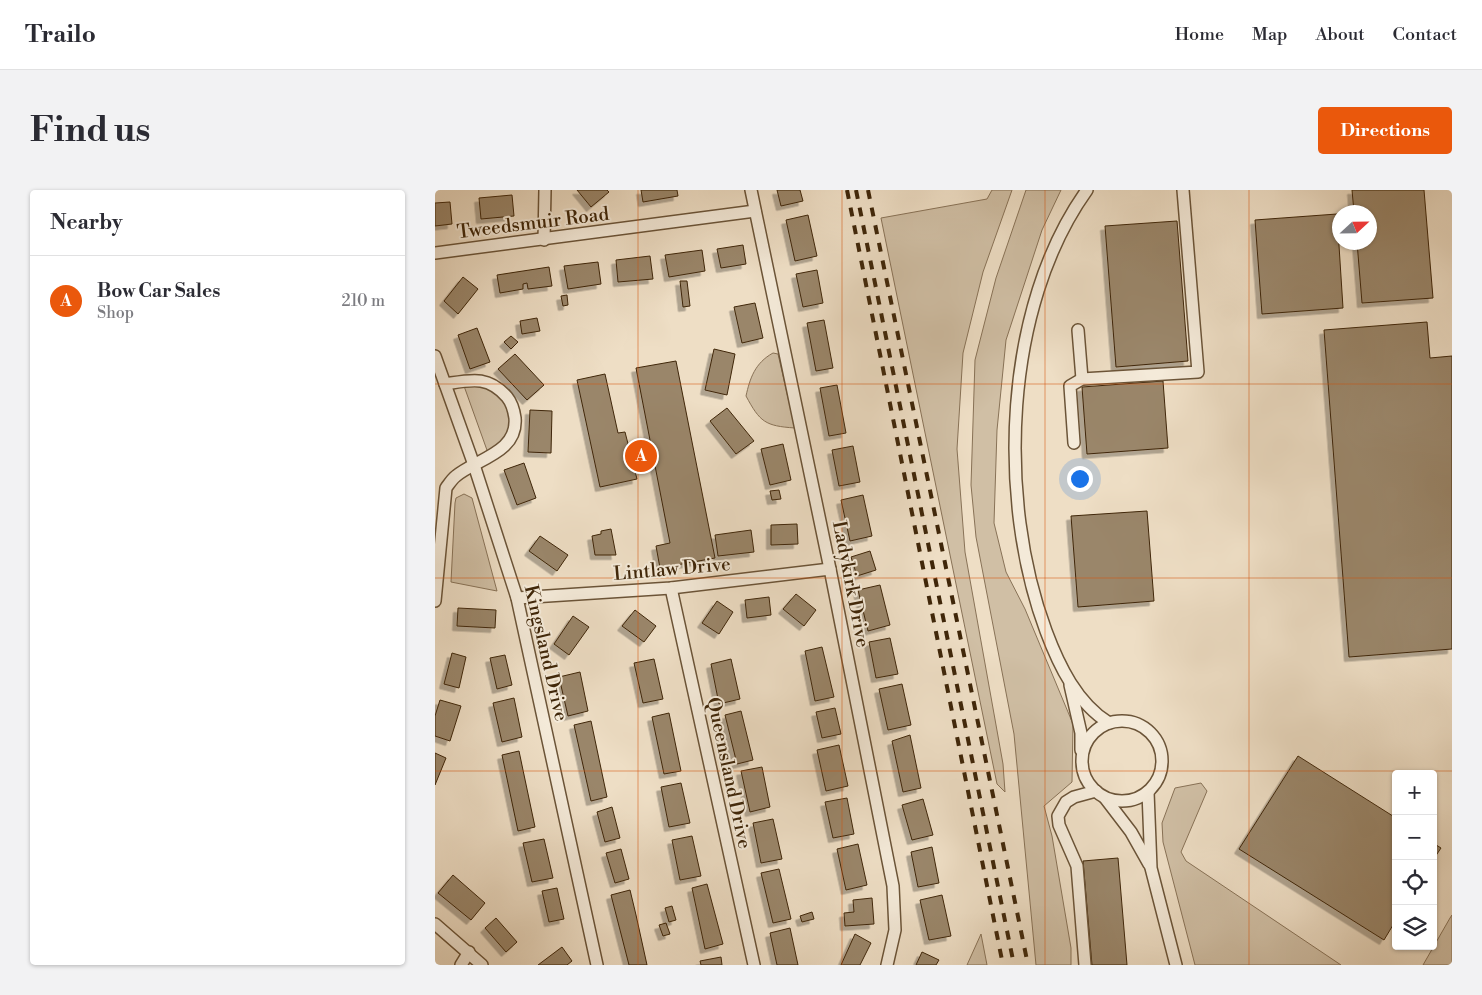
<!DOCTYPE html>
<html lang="en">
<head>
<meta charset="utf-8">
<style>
	body { margin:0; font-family:"Libre Bodoni",serif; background:#f2f2f3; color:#2b2b33 }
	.controls { position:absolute; right:15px; bottom:15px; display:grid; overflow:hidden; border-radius:5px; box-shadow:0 1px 4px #0004 }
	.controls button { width:45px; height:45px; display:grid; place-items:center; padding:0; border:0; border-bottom:1px solid #e1e1e2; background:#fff; color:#2b2b33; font:25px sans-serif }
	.compass { position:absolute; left:897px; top:15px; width:45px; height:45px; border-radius:50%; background:#fff; box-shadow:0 1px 4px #0004; rotate:68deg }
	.you { position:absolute; left:644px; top:288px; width:18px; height:18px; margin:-12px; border:4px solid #fff; border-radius:50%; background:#1a73e8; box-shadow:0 0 0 8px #1a73e833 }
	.badge { display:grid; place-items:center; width:32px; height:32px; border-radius:50%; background:#ea580c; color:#fff; font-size:16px; font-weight:700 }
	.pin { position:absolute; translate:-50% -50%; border:2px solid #fff; box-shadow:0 1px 5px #0006 }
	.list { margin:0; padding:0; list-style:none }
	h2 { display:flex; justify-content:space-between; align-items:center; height:65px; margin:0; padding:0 20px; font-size:21px }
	h2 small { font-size:16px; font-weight:400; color:#7c7c81 }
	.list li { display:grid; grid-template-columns:32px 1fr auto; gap:15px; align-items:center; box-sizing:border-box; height:90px; padding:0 20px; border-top:1px solid #e1e1e2 }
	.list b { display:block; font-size:19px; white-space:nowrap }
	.list p { margin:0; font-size:16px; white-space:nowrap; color:#7c7c81 }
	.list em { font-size:16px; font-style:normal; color:#7c7c81 }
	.icon { flex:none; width:28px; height:28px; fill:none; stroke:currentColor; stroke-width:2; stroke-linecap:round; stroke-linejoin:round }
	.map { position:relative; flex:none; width:1017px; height:775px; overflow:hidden; border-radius:5px }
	header { display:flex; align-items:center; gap:30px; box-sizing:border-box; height:70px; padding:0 25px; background:#fff; border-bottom:1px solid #e1e1e2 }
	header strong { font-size:24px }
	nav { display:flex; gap:28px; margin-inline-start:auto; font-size:18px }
	.intro { display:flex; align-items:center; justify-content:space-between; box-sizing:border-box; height:120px; padding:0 30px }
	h1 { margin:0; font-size:35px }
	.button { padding:12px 22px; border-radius:5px; background:#ea580c; color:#fff; font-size:18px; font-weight:700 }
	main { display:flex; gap:30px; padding:0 30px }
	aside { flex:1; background:#fff; border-radius:5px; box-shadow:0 1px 4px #0004 }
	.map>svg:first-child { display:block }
</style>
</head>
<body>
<header>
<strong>Trailo</strong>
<nav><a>Home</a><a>Map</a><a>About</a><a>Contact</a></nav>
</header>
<div class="intro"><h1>Find us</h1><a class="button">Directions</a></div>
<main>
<aside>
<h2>Nearby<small></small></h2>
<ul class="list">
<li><span class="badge">A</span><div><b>Bow Car Sales</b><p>Shop</p></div><em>210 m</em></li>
</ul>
</aside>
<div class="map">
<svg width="1017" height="775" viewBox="0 0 1017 775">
	<defs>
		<filter id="shadow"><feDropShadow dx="-4.5" dy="4.5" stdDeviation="0" flood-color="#0004"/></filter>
	</defs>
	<rect width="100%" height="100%" fill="#eedec5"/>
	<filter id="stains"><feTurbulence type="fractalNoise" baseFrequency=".004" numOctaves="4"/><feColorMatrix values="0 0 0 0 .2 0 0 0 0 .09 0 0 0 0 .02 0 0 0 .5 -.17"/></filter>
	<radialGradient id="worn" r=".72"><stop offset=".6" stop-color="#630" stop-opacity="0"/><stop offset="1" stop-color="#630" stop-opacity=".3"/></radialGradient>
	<g fill="#d0bfa5" stroke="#887257">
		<path d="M557 0H577L548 82 528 163 522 259 530 362 568 574 570 602 562 594 446 28 552 9Z"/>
		<path d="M591 0H626L607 40 571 150 562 240 559 333 571 382 590 419 638 534 637 592 609 616 617 646 636 758V775H601L579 544 541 347 536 295 540 170 561 88Z"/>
		<path d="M338 163 343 164 360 238C330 236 325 232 311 206 315 188 320 173 338 163Z"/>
		<path d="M29 196 59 197C77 217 78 225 71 251L53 263Z"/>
		<path d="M29 304 37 308 62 401 16 392 20 313 21 308Z"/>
		<path d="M766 593 772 601 746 662 751 671 906 775H760L728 652 727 633 740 598Z"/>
		<path d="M1017 725V775H988L1015 728Z"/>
		<path d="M546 744 552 775H532Z"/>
	</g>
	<g fill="#9a866b" stroke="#3f2609" filter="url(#shadow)">
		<path d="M142 0H172L174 2 156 17Z"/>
		<path d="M206 0H242L243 6 208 12Z"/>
		<path d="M342 0H365L368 11 346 16Z"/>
		<path d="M917 0H989L998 108 927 113 922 52H934V22H919Z"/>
		<path d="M77 5 79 26 46 29 44 8Z"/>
		<path d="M15 12 17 34 0 36V13Z"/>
		<path d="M902 24 908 118 827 124 820 30Z"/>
		<path d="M373 25 382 66 360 71 351 30Z"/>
		<path d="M742 31 753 171 681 177 670 36Z"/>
		<path d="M308 55 311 74 286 78 282 59Z"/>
		<path d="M267 60 270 81 234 87 230 65Z"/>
		<path d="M215 66 218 89 183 92 181 70Z"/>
		<path d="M163 72 166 94 133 99 129 76Z"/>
		<path d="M114 77 117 96 93 99 92 93 88 94V99L65 103 62 85Z"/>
		<path d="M382 80 388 113 368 117 361 84Z"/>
		<path d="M28 87 43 99 23 124 9 111Z"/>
		<path d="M245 91H252L255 116 248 117Z"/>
		<path d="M132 105 133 115 128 116 126 106Z"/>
		<path d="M320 113 328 148 307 153 299 117Z"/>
		<path d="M102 128 105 141 87 144 85 131Z"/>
		<path d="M389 130 398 178 381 181 372 133Z"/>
		<path d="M992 132 995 168 1017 166V459L914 467 889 140Z"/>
		<path d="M42 138 55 172 35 179 23 145Z"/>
		<path d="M76 146 83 152 76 159 69 152Z"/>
		<path d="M279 159 300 164 292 205 270 200Z"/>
		<path d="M80 164 109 195 92 210 63 179Z"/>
		<path d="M241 171 280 368 225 378 221 356 235 353 201 178Z"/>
		<path d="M170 184 183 243 190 242 202 289 165 297 142 190Z"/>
		<path d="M728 191 733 258 652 264 647 197Z"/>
		<path d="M402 195 411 243 394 246 385 198Z"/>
		<path d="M292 218 319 251 301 264 275 231Z"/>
		<path d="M95 220 117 221 116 263 93 262Z"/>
		<path d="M348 254 356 290 335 295 326 259Z"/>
		<path d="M418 256 425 292 404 296 397 260Z"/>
		<path d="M89 273 101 308 82 315 69 280Z"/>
		<path d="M344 300 346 309 337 310 335 301Z"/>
		<path d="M428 305 437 346 415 351 406 310Z"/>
		<path d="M712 321 719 411 643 417 636 326Z"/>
		<path d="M362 334 363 354 336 355V335Z"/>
		<path d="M176 339 181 365H160L157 346 166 344V341Z"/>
		<path d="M316 340 319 362 283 366 280 345Z"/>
		<path d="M105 346 133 365 122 381 94 361Z"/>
		<path d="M435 361 441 380 422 386 416 367Z"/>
		<path d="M445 395 455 435 433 441 423 400Z"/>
		<path d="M361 404 381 420 369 436 348 419Z"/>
		<path d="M334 407 336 425 312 428 310 410Z"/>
		<path d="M282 411 298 422 284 444 267 433Z"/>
		<path d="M23 418 61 420 60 438 22 436Z"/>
		<path d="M200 420 221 436 209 452 187 436Z"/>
		<path d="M138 426 154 437 134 465 119 454Z"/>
		<path d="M455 448 463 484 441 488 434 452Z"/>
		<path d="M387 457 399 507 380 511 370 461Z"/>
		<path d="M17 463 31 467 24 498 9 494Z"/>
		<path d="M70 465 77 495 62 499 55 468Z"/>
		<path d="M219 469 228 509 208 513 199 473Z"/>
		<path d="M296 469 305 509 284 514 276 474Z"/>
		<path d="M145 482 153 521 133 526 124 487Z"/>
		<path d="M467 494 476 535 453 540 444 499Z"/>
		<path d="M79 508 87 547 67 552 58 513Z"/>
		<path d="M5 510 26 516 15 551 0 546V526Z"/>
		<path d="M400 518 406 544 387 548 381 522Z"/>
		<path d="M306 521 318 570 302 574 290 525Z"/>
		<path d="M234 523 246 581 229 584 217 527Z"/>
		<path d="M156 531 172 607 156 611 139 535Z"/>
		<path d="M475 545 486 598 468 602 457 551Z"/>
		<path d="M404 555 413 596 391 601 382 560Z"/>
		<path d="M84 561 100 637 83 641 67 565Z"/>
		<path d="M0 563 11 568 0 595Z"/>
		<path d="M863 566 961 628V730L949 750 804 659Z"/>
		<path d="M327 577 335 617 315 622 306 581Z"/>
		<path d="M246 593 255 633 234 637 226 597Z"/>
		<path d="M412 608 419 644 398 648 390 612Z"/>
		<path d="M488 609 498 645 477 650 467 615Z"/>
		<path d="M177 617 185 648 170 652 162 622Z"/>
		<path d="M338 629 347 669 326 673 318 633Z"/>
		<path d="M257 646 266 686 245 690 237 650Z"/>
		<path d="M109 649 118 688 97 692 88 653Z"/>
		<path d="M998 653 1006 658 998 670Z"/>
		<path d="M423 654 432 695 411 700 402 659Z"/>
		<path d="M497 657 504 693 483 697 476 662Z"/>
		<path d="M186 659 194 689 180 693 171 663Z"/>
		<path d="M683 668 692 775H657L648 671Z"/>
		<path d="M344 679 356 729 338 733 326 683Z"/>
		<path d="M18 685 50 713 36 730 3 703Z"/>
		<path d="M272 694 288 754 270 759 257 698Z"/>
		<path d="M122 698 129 729 114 732 107 701Z"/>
		<path d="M195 700 201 725 212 775H194L176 705Z"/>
		<path d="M507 705 516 746 494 750 485 710Z"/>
		<path d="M437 708 439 734 410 736 409 723 419 722 418 710Z"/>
		<path d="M237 716 241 730 234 732 230 718Z"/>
		<path d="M377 722 379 729 367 732 365 726Z"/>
		<path d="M61 728 82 752 71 762 50 738Z"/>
		<path d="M231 733 235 744 228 746 224 735Z"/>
		<path d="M355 738 363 775H342L335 743Z"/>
		<path d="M420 744 436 753 425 775H406Z"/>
		<path d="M127 757 137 771 132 775H103Z"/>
		<path d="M487 762 504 770 501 775H481Z"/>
		<path d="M286 767 287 775H266L265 771Z"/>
	</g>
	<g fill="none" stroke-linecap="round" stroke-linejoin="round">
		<defs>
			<g id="street">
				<path d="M316 0 395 379 458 696 460 740 452 775"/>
				<path d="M652 0C568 117 562 310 611 441 624 476 642 513 674 533"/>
				<path d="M109 50 110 0"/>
				<path d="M0 63 320 21"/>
				<path d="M643 140 647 189"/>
				<path d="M0 166 39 275 82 408 162 775"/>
				<path d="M639 253 635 196 647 189 763 182 748 0"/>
				<path d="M236 398 319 775"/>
				<path d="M82 408 236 398 395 379"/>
				<path d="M0 411 11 298C14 294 17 289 21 286 41 269 83 263 80 228 79 221 77 213 72 207 53 185 36 190 10 194"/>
				<path d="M635 495 646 543V560"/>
				<circle cx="687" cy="571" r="40"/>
				<path d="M713 602 716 678 741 775"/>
				<path d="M670 608 696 642 714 674"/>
				<path d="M0 734 47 775"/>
				<path d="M26 775 34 762"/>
				<path d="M650 775 642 676 624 635 623 626 631 612 639 607 661 601"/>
			</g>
		</defs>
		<use href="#street" stroke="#6b5438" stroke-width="14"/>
		<use href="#street" stroke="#f4ead9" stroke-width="11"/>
		<g stroke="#3f2609" stroke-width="4" stroke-dasharray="9 9" stroke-linecap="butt">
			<path d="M412 0 568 775"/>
			<path d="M421 0 579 775"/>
			<path d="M433 0 593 775"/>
		</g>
	</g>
	<path fill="none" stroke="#d7540c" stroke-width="1" stroke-opacity="0.55" d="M203 0V775M407 0V775M610 0V775M814 0V775M0 194H1017M0 388H1017M0 581H1017"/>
	<g text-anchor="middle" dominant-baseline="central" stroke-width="4" stroke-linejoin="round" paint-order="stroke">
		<g font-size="19" fill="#3f2609" stroke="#f4ead9">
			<text transform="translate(98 33) rotate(-7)">Tweedsmuir Road</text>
			<text transform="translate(237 379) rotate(-5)">Lintlaw Drive</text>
			<text transform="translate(416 394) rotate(79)">Ladykirk Drive</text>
			<text transform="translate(111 463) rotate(77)">Kingsland Drive</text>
			<text transform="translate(294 583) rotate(78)">Queensland Drive</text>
		</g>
	</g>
	<rect width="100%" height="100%" filter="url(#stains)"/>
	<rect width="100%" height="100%" fill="url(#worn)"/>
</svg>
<div class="controls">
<button>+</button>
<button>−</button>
<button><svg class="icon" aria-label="locate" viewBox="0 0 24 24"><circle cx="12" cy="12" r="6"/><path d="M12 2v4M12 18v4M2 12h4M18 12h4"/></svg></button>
<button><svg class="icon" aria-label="layers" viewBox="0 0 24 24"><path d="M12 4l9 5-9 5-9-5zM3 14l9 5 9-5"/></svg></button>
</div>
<svg class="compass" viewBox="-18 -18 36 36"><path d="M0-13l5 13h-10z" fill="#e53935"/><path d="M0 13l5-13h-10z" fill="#7c7c81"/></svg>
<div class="you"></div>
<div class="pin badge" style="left:206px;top:266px">A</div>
</div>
</main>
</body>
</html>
